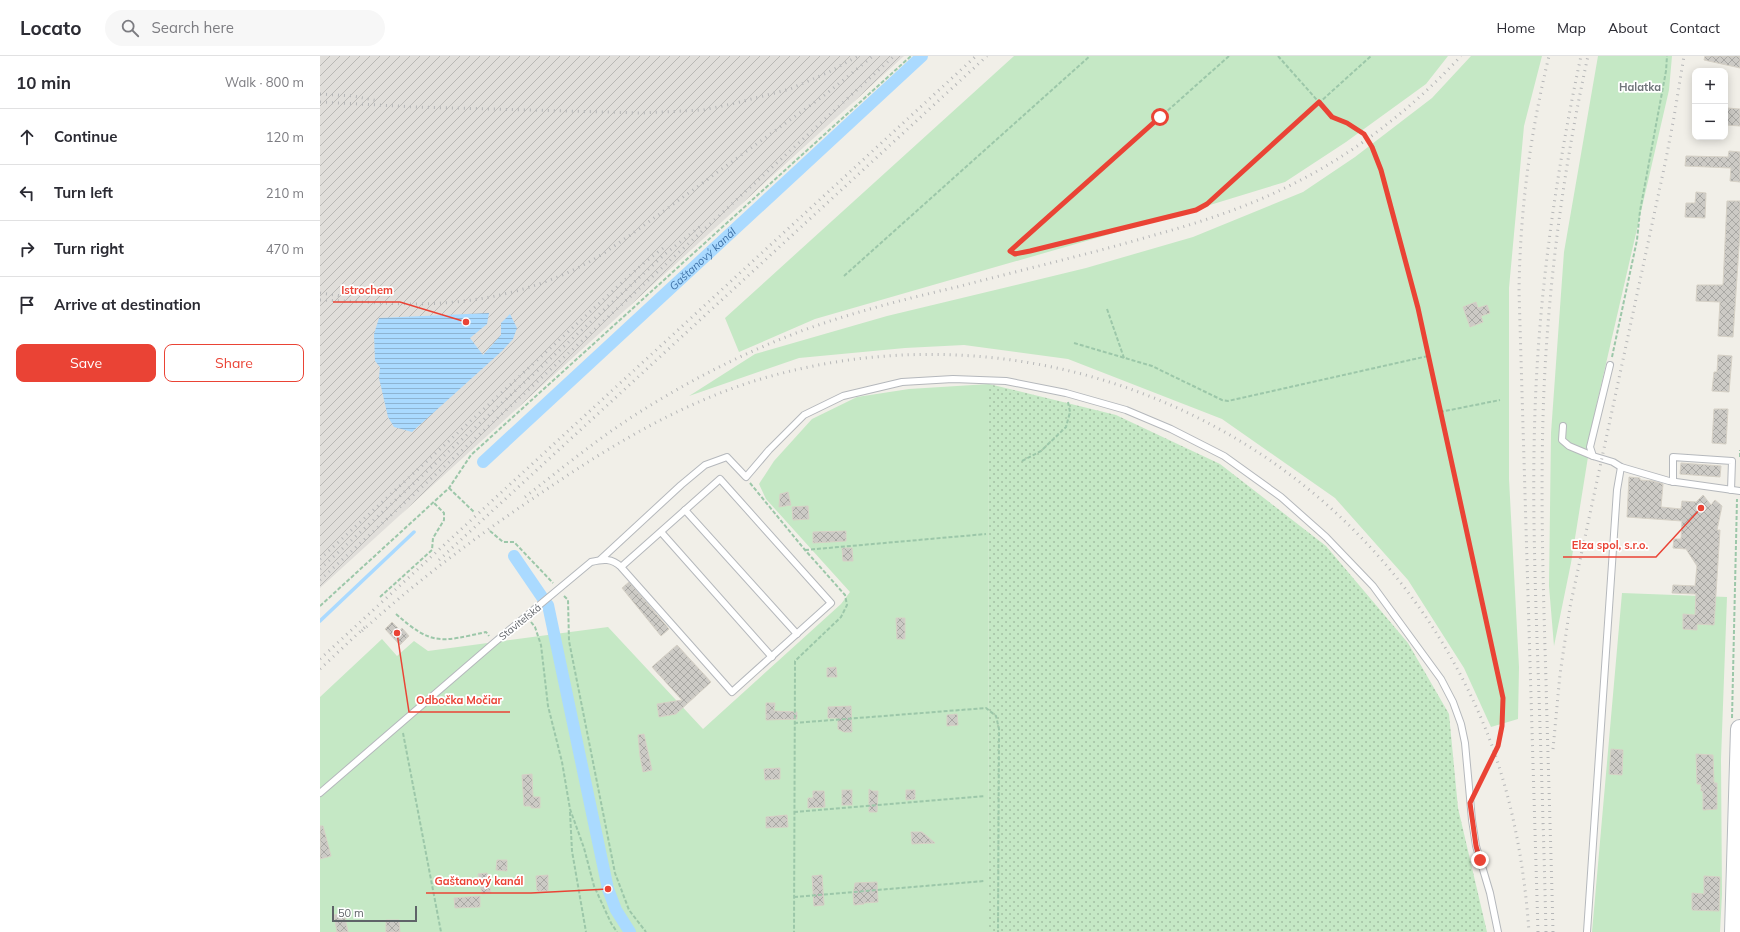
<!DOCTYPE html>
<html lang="en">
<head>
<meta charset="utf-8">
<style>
	body { margin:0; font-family:Mulish,sans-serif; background:#f7f7f7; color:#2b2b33 }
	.controls { position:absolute; right:12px; top:12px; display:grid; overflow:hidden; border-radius:8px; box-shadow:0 2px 10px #0003 }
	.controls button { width:36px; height:36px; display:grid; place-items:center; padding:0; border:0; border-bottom:1px solid #e1e1e2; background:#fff; color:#2b2b33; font:20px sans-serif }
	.scale { position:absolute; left:12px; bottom:10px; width:85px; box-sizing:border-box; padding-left:4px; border:2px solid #5f6368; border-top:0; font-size:11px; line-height:14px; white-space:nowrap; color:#5f6368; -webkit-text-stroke:3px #fff; paint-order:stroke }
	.stop { position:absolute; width:12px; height:12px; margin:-9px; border:3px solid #ea4335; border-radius:50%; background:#fff }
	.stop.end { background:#ea4335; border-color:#fff; box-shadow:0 1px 4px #0008 }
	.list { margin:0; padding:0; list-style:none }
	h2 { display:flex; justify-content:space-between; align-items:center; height:52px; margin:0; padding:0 16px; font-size:17px }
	h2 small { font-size:13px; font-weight:400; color:#7c7c81 }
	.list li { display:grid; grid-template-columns:26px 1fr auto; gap:12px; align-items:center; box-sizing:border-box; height:56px; padding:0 16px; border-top:1px solid #e1e1e2 }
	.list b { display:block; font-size:15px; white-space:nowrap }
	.list em { font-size:13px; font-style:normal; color:#7c7c81 }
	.actions { display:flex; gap:8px; padding:12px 16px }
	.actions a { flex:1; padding:9px 0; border:1px solid #ea4335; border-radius:8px; text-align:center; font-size:14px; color:#ea4335 }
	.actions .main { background:#ea4335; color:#fff }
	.icon { flex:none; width:22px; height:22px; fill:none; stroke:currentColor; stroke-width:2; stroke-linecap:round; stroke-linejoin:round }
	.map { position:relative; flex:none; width:1420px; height:876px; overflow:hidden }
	header { display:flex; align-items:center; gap:24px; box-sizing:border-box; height:56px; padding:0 20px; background:#fff; border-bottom:1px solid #e1e1e2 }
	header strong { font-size:19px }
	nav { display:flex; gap:22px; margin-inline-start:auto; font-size:14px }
	.search { width:280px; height:36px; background:#f7f7f7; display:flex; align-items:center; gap:10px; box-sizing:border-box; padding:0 14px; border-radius:22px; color:#7c7c81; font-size:15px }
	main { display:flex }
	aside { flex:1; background:#fff }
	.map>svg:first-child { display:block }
</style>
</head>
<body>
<header>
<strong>Locato</strong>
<div class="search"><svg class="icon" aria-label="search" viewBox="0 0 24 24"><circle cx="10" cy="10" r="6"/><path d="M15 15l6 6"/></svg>Search here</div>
<nav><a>Home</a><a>Map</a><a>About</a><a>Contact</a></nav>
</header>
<main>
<aside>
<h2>10 min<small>Walk · 800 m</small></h2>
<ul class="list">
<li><svg class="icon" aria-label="ahead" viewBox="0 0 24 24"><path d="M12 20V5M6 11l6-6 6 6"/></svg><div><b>Continue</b></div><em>120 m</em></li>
<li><svg class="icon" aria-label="left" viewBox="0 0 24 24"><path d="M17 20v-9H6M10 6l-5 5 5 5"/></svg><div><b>Turn left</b></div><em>210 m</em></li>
<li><svg class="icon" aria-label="right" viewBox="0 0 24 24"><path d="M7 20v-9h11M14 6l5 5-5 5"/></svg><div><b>Turn right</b></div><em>470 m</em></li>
<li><svg class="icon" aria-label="arrive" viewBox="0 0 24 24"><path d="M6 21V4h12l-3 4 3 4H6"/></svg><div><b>Arrive at destination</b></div></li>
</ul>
<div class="actions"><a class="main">Save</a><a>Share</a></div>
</aside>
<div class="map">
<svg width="1420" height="876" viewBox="0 0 1420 876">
	<defs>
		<pattern id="industrial-furrows" width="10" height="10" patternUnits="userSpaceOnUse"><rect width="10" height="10" fill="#e0deda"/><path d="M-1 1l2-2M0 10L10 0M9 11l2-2" fill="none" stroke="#b9b8b5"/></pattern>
		<pattern id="grass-dots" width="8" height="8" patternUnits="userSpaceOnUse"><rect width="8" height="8" fill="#c5e8c5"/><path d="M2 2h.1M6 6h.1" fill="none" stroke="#a3c0a4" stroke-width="1.8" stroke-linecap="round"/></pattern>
		<pattern id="water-rules" width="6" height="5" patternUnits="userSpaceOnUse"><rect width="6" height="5" fill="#aadaff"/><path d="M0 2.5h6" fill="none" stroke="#8eb4d2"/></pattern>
		<pattern id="building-cross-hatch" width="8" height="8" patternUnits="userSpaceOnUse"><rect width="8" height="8" fill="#cccac5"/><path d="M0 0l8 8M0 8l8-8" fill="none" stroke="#a9a8a4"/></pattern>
	</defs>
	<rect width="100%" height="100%" fill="#f1efe8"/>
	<path fill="url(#industrial-furrows)" d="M0 0H584L0 532Z"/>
	<path fill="url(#grass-dots)" d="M669 328 796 359 900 408 1006 490 1088 587 1129 658 1138 752 1167 876H668Z"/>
	<g fill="#c5e8c5">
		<path d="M694 0H1128L1106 28 1026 86 965 126 867 156 495 263 419 296 405 262Z"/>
		<path d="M1151 0H1222L1204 70 1189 232V423L1199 611 1198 663 1171 671 1144 612 1088 524 1015 442 902 363 748 303 644 289 585 292 479 302 369 340 435 298 567 260 766 212 873 181 983 136 1035 101 1112 42Z"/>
		<path d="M1278 0H1352L1349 34 1276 351 1251 507 1234 590 1229 530 1231 377 1244 196Z"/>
		<path d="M669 328 668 876H0V641L62 583 77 600 94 585 108 595 288 571 383 673 521 548 530 536 446 443 439 428 454 405 492 363 537 341 589 333Z"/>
		<path d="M1302 537 1407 541 1401 703 1402 838 1400 876H1272Z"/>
	</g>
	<path fill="url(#water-rules)" d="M169 257 167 268 150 282 163 299 181 279V267L190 258 197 272 193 283 182 295 92 376 74 371 68 361 59 322 60 311 55 305 54 278 59 262Z"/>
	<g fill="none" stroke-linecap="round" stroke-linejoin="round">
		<path stroke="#aadaff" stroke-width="3.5" d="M0 565 94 476"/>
		<g stroke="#aadaff" stroke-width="12">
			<path id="s1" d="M163 406 602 0"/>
			<path d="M194 500 222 541"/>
			<path d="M228 549 288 833 296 854 310 876"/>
		</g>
	</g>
	<g fill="url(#building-cross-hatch)" stroke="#d6d1c6">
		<path d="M1385 0H1420V12L1384 4Z"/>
		<path d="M1407 52 1420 53V70L1406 69Z"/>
		<path d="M1409 95 1420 96V126L1410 125 1411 112 1365 110 1366 100 1408 101Z"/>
		<path d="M1376 136 1386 137 1385 162 1365 161 1366 147H1375Z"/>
		<path d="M1407 145H1420V176L1413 281 1398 280 1400 246 1376 245 1377 229H1403Z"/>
		<path d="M1156 246 1158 252 1167 249 1170 257 1161 260 1163 266 1150 271 1143 251Z"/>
		<path d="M1398 299 1412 300 1409 336 1392 335 1394 316H1397Z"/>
		<path d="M1394 353H1408L1406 388 1392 387Z"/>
		<path d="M1361 407 1401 410 1400 421 1360 418Z"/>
		<path d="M1309 421 1320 422V424L1333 425 1343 428 1341 451 1361 453 1362 445 1376 446 1383 439 1391 449 1395 444 1402 450 1397 474H1400L1394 569 1377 568V574L1363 573V558L1375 559 1376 538 1352 537 1353 529 1375 530 1377 510 1366 493 1353 492 1354 483H1361L1362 465 1307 461Z"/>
		<path d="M468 436 471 449 459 451 460 438Z"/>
		<path d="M488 450 489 463 473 464 472 451Z"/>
		<path d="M526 475V485L493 487V476Z"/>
		<path d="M522 492H532L533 505H523Z"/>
		<path d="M309 526 349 573 341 580 302 532Z"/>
		<path d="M576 562H585V583H577Z"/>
		<path d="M72 566 80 574 82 572 89 580 80 589 65 573Z"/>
		<path d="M357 589 391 626 356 658 339 661 337 648 362 644 332 611Z"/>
		<path d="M516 611 517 621H507V612Z"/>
		<path d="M446 647H455L454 655 477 656V663L446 664Z"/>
		<path d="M531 650 532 676H524L518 673V662H508V651Z"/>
		<path d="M637 658 638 669 627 670V659Z"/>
		<path d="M324 678 332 714 323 716 320 700 318 679Z"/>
		<path d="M1291 693 1303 694 1302 719 1289 718Z"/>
		<path d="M1376 698 1393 699 1394 727H1397V753L1383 754V735H1381V728H1377Z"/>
		<path d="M460 712V723L445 724 444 713Z"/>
		<path d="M212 718 213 741H220V752H211V750H204L202 719Z"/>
		<path d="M549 733 552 735H558L557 756H549Z"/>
		<rect x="522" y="734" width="10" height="15"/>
		<path d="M586 734H595V743L586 744Z"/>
		<path d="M493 735H504L505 751 488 752V742H493Z"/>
		<path d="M467 759 468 771 446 772V761Z"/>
		<path d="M0 770H3L11 800 0 803Z"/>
		<path d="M591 776H602L615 787 592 788Z"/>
		<path d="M177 804H187V815L176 814Z"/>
		<path d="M167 817 171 837 162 838 158 818Z"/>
		<path d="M228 819V835H217L216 820Z"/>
		<path d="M502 819 504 849 494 850 492 820Z"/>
		<path d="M1384 820 1400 821 1399 855 1372 854V837L1384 838Z"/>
		<path d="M557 826 558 846 544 847V848L534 849 533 839 535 827Z"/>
		<path d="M160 840V851L135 852 134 842Z"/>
		<path d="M24 857 28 876H17L14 859Z"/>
		<path d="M66 864H79L80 876H66Z"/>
	</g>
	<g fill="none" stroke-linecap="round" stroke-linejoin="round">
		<defs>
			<g id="lane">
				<path d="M1290 309 1270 391 1273 400 1293 406 1301 411 1349 425 1420 435"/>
				<path d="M1243 370 1242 384 1249 390 1273 400"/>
				<path d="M1353 426V401L1412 405 1411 434"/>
				<path d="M365 454 477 578"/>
				<path d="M341 476 452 601"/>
				<path d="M281 503 361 429 385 409 407 401 426 421 449 394 484 359 523 340 582 326 633 323 686 325 746 337 806 354 851 373 904 400 961 441 1006 481 1053 530 1121 623 1133 646 1141 668 1145 687 1152 764 1156 790 1170 837 1178 876"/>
				<path d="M0 737 175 586 271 506C283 503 292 502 301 511L412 636 511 547 400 423 301 511"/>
				<path d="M1267 876 1297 434 1301 411"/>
			</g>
			<path id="secondary" d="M1414 876 1420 673"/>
		</defs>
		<use href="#lane" stroke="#b5b8bc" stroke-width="8"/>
		<use href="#secondary" stroke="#b6babf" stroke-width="20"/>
		<g stroke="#9cc7a9" stroke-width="2" stroke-dasharray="4 2" stroke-linecap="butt">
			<path d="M909 0 690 195 695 198 876 154 887 148 1051 0"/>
			<path d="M958 0 1012 61 1027 67 1043 78 1052 91 1061 114 1098 252 1157 527 1183 642 1182 670 1178 690 1158 732"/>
			<path d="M524 220 770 0"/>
			<path d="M787 253 804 302"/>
			<path d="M754 287 832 310 902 344 908 345 1108 300"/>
			<path d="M1292 301 1317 184 1320 155 1346 15 1347 0"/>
			<path d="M1120 356 1180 344"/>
			<path d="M1420 401V394"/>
			<path d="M702 405 721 395 746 371 750 356 748 346"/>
			<path d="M430 427 485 494 525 539 527 549 521 561 475 605 474 876"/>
			<path d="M129 432 155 457"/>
			<path d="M170 475 183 486H194L233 527"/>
			<path d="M485 494 666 478"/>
			<path d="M244 540 248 544 249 585 295 817 309 854 326 876"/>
			<path d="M60 541 112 494 113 482 124 464V457L113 446"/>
			<path d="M0 550 129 432 151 399 591 0"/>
			<path d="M76 558C112 590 121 586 166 576L169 580"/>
			<path d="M211 566 215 571 221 589 228 650 242 706 250 753 264 792 274 830 291 867 297 876"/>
			<path d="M1412 662 1417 443"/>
			<path d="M474 667 666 652 676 660 679 673 678 876"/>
			<path d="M83 677 121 876"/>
			<path d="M250 756 252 795 266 876"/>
			<path d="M474 756 665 740"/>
			<path d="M474 841 664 825"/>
		</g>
		<use href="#lane" stroke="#fff" stroke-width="6"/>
		<use href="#secondary" stroke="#fff" stroke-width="18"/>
		<g stroke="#b6b7b8" stroke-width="3" stroke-dasharray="1 5" stroke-linecap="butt">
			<path d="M0 38 33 40 59 45"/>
			<path d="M0 46 96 51 322 57 383 54 416 47 470 33 509 16 538 0"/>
			<path d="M0 237 22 240"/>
			<path d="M0 244C40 245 82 250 122 247 175 244 230 229 276 202 288 195 298 187 309 180L506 38 553 0"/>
			<path d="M205 441C241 413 276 384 315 359 368 325 425 296 484 274 534 256 585 243 637 231 701 214 766 199 831 180 878 167 925 152 969 130 1034 98 1092 53 1141 0"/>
			<path d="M0 503 307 222 325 206 347 189"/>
			<path d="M119 504 667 0"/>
			<path d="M0 513 344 199 383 168"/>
			<path d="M0 524 574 0"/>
			<path d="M42 575C102 520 168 472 236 427 297 386 360 349 431 326 727 233 1045 382 1164 669 1191 735 1204 805 1209 876"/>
			<path d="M0 603 656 0"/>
			<path d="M0 613 45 571"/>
			<path d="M1233 693 1240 618 1250 551 1346 103 1354 61 1364 0"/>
			<path d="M1218 876 1199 235C1200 155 1210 78 1229 0"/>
			<path d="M1226 876C1224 788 1221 699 1218 611 1215 525 1212 440 1215 355 1219 236 1236 116 1261 0"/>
			<path d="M1233 876C1231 792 1228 708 1226 624 1223 527 1220 430 1224 333 1229 221 1244 109 1268 0"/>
		</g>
	</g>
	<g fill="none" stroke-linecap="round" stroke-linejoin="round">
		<path stroke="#ea4335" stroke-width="5" d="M840 61 690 195 695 198 710 195 876 154 887 148 999 46 1012 61 1027 67 1044 78 1052 91 1061 114 1098 252 1183 642 1182 670 1178 690 1150 747 1156 790 1160 804"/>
	</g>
	<g text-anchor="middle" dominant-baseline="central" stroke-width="3.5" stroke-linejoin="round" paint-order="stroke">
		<g font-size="10" fill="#5f6368" stroke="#fff">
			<text transform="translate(200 566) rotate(-39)">Staviteľská</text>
		</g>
		<g font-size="11" font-weight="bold" fill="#70757a" stroke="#fff">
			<text x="1320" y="31">Halatka</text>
		</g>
		<g font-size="11" font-style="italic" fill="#4174aa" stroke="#fff">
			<text stroke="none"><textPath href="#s1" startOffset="299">Gaštanový kanál</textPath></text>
		</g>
	</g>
	<path fill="none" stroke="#ea4335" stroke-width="1.5" d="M146 266L80 246H13M1381 452L1336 501H1243M77 577L89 656H190M288 833L211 837H106"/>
	<g fill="#ea4335" stroke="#fff" stroke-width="1.5">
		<circle cx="146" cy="266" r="4"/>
		<circle cx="1381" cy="452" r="4"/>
		<circle cx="77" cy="577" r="4"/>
		<circle cx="288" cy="833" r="4"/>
	</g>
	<g font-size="11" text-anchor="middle" font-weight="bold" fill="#ea4335" stroke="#fff" stroke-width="3.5" stroke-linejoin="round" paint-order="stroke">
		<text x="47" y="238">Istrochem</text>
		<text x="1290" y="493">Elza spol, s.r.o.</text>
		<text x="139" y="648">Odbočka Močiar</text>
		<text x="159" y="829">Gaštanový kanál</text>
	</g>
</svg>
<div class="controls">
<button>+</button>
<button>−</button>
</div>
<div class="scale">50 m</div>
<div class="stop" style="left:840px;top:61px"></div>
<div class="stop end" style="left:1160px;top:804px"></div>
</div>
</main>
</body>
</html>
